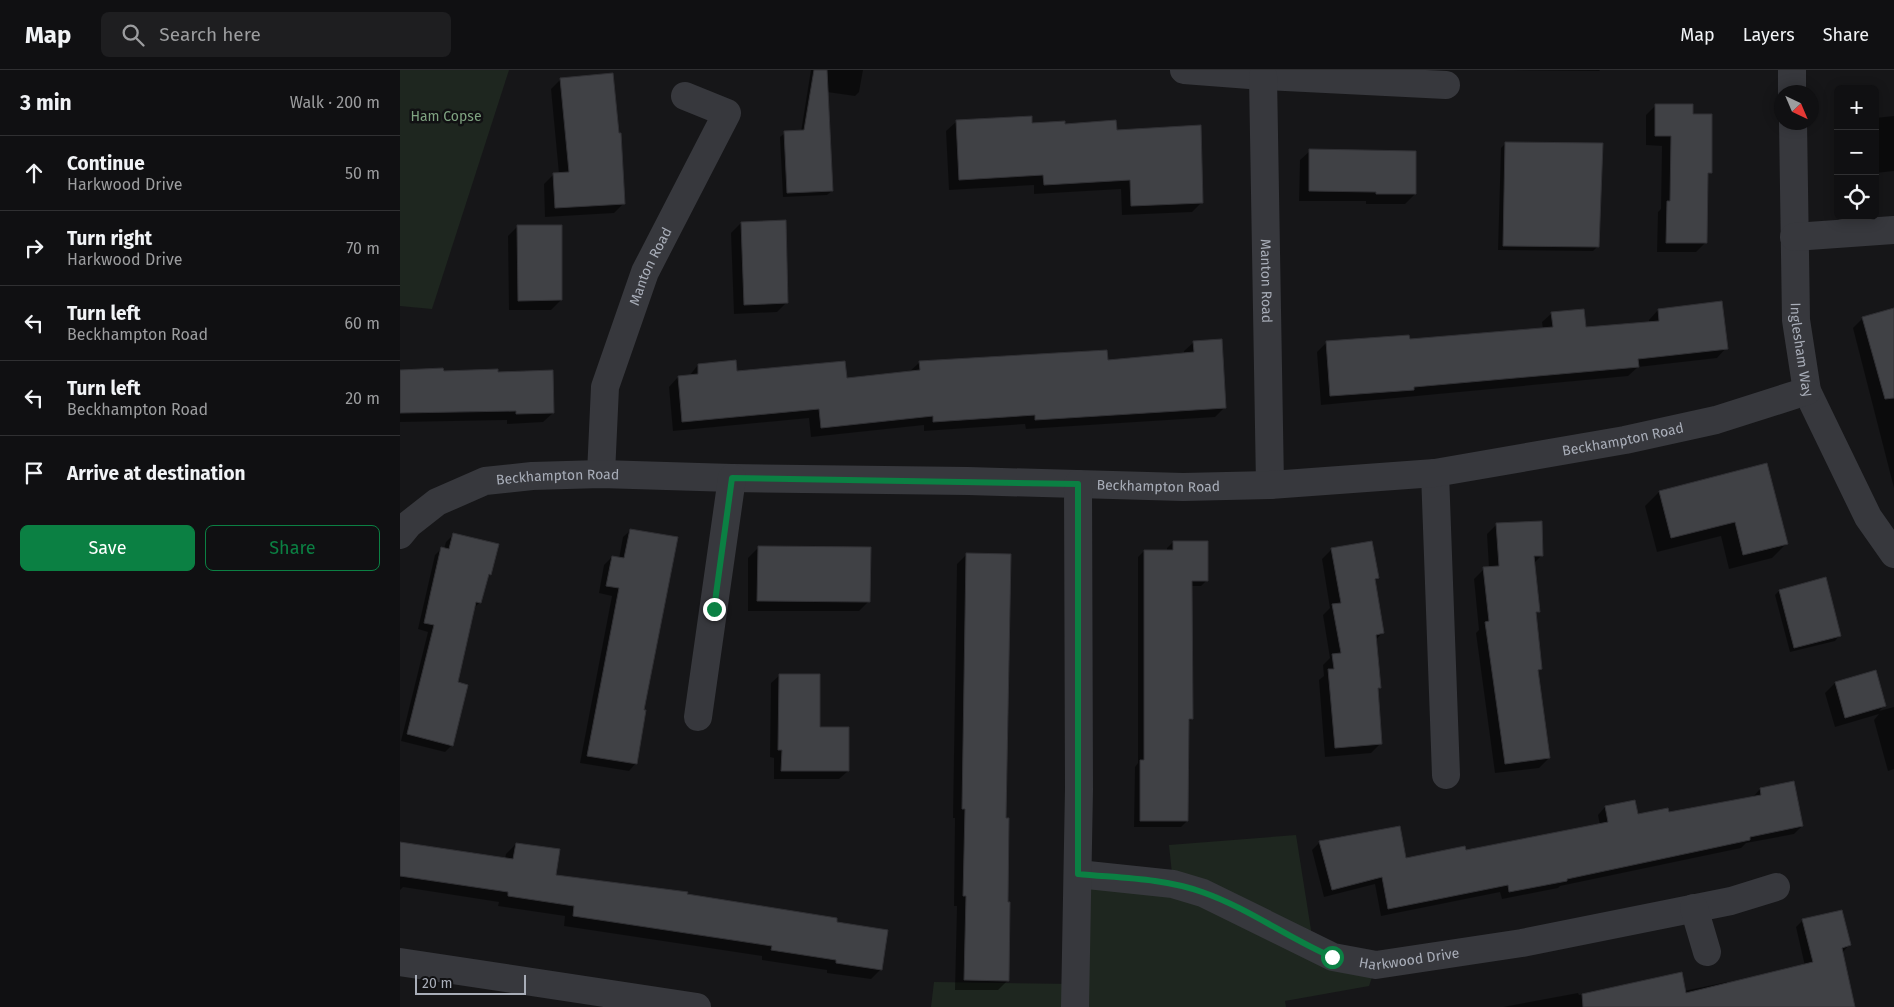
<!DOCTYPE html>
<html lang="en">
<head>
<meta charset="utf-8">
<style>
	body { margin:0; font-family:"Fira Sans",sans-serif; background:#1e1e20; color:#f1f3f6 }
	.controls { position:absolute; right:15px; top:15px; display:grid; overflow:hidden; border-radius:8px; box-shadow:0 2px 12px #0003 }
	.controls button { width:45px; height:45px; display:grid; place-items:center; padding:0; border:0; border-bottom:1px solid #303032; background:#101012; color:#f1f3f6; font:25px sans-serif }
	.compass { position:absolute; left:1374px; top:15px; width:45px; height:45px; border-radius:50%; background:#101012; box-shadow:0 2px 12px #0003; rotate:136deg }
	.scale { position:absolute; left:15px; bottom:12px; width:111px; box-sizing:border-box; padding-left:5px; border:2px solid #a8adb8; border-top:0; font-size:14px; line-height:18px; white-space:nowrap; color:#a8adb8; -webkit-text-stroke:4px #111113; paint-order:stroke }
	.stop { position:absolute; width:15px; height:15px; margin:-11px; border:4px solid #0b8043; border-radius:50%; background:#fff }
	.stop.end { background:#0b8043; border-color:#fff; box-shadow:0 1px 5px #0008 }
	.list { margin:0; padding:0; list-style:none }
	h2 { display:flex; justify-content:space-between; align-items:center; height:65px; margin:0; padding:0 20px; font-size:21px }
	h2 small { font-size:16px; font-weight:400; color:#9c9d9f }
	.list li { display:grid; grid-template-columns:32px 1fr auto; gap:15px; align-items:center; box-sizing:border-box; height:75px; padding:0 20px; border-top:1px solid #303032 }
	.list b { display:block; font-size:19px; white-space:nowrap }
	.list p { margin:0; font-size:16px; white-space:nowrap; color:#9c9d9f }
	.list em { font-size:16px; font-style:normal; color:#9c9d9f }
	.actions { display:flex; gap:10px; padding:15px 20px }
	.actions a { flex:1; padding:11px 0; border:1px solid #0b8043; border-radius:8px; text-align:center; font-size:18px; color:#0b8043 }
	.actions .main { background:#0b8043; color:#fff }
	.icon { flex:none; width:28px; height:28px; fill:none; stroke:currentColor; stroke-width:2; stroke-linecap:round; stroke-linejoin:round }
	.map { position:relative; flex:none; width:1494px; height:937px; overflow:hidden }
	header { display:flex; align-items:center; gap:30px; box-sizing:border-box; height:70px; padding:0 25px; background:#101012; border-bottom:1px solid #303032 }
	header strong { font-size:24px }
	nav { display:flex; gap:28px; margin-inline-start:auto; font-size:18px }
	.search { width:350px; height:45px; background:#1e1e20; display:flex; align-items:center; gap:12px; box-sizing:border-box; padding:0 18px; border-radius:8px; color:#9c9d9f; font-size:19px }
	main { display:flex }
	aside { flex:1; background:#101012 }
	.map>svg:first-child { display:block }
</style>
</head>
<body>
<header>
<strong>Map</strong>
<div class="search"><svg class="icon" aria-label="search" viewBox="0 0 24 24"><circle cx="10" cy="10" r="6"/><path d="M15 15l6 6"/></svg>Search here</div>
<nav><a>Map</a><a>Layers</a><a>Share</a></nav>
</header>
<main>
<aside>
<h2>3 min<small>Walk · 200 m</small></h2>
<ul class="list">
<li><svg class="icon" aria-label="ahead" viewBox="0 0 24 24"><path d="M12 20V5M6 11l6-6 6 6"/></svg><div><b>Continue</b><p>Harkwood Drive</p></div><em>50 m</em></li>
<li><svg class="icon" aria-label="right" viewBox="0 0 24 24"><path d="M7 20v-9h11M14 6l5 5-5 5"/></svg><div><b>Turn right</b><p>Harkwood Drive</p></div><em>70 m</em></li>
<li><svg class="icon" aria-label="left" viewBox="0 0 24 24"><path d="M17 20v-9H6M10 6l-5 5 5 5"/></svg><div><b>Turn left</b><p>Beckhampton Road</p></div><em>60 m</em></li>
<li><svg class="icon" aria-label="left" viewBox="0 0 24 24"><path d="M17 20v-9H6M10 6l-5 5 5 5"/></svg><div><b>Turn left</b><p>Beckhampton Road</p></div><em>20 m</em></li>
<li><svg class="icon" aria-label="arrive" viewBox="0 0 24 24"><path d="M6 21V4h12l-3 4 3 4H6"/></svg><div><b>Arrive at destination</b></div></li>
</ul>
<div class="actions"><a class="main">Save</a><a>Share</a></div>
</aside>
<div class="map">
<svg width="1494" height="937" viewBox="0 0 1494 937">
	<rect width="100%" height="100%" fill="#161618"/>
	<g fill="#1e261f">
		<path d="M0 0H109L32 239 0 236Z"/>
		<path d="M896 765 914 879 976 895 969 916 885 931 886 937H531L534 912 675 914 678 804 773 813 769 775Z"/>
	</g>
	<g fill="#0007">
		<path d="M411 0H463L459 22 455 26 427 22 432 121 427 125 383 127 380 67 385 63 401 62Z"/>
		<path d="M1112 0H1200L1199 1Z"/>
		<path d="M161 9 224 133 214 143 145 147 144 114 154 104H159L151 19Z"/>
		<path d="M1256 35 1292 45 1310 102 1307 106 1306 172 1296 182H1257L1258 142 1261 139 1262 76 1246 75V45Z"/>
		<path d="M1494 46V101L1475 103V48Z"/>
		<path d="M556 52 664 55 716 62 802 132 792 142 722 145 721 119 634 124V115L549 120 546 61Z"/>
		<path d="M1106 73 1198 176 1193 181 1098 180 1101 78Z"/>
		<path d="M910 81 1015 124 1005 134H966V131H899L900 90Z"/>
		<path d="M341 153 387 232 377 242 334 244 331 163Z"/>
		<path d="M118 156 161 230 151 240H109L108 166Z"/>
		<path d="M1258 240 1326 278 1317 288 1238 297 1228 306 921 335 917 282 927 272 1009 270 1143 259 1142 252 1152 243 1185 259 1249 253V250Z"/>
		<path d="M1494 240V418L1453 258 1463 248Z"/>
		<path d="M794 272 825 337 815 347 626 359 625 354 524 361V355L411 367 409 348 273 361 269 317 278 307 289 306 298 295 336 302 446 309 509 302 520 292 706 291 784 284V281Z"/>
		<path d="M0 301 42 302 153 343 143 352 107 354V350L0 352Z"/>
		<path d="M1367 395 1386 474 1372 488 1329 499 1321 466 1257 482 1245 436 1259 422Z"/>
		<path d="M1097 454 1142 485 1133 494 1139 541 1135 545 1140 599 1137 602 1149 688 1139 698 1095 703 1076 563 1079 560 1074 509 1084 499 1089 498 1087 464Z"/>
		<path d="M231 460 243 641 236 693 229 701 180 693 212 526 199 523 204 495 212 487 219 489 223 467Z"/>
		<path d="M53 465 90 504 86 508 80 532 73 539 56 613 52 675 45 682 1 671 28 562 18 559 35 485 42 478 44 479 46 472Z"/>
		<path d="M773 472 807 510 801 516H791L792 649 787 653V751L781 757H734L735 697 738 693V487L744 481H767V478Z"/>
		<path d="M358 478 469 531 459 541H348V488Z"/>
		<path d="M932 479 978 508 974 511 982 563 976 570 980 617 977 620 981 673 971 683 925 687 919 610 924 606 923 595 930 588 923 545 930 538 922 489Z"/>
		<path d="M567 484 605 749 608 910 598 920H555L557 836H554L555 748H553L557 494Z"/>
		<path d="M1379 521 1439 566 1435 571 1390 582 1375 525Z"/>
		<path d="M380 605 448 701 439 709H374V688L370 687 371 613Z"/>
		<path d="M1435 613 1484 636 1479 641 1494 637V699L1488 701 1474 650 1479 644 1435 657 1425 623Z"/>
		<path d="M1360 719 1402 756 1394 764 1346 773 1341 778 1160 816 1158 818 1102 829 1100 822 981 846 975 814 924 827 912 780 919 773 999 757 1005 789 1065 782 1200 755 1198 745 1205 737 1237 746 1268 744 1353 727Z"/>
		<path d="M0 772 105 789 106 784 116 774 154 806 286 825 435 853 481 899 471 909 427 903V900L362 890V886L164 856 165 846 98 836 99 832 3 817 0 820Z"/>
		<path d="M1403 850 1449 875 1442 883 1450 937H1103L1178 923 1179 925 1281 904 1284 921 1327 912V914L1405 896 1396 857Z"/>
	</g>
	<g fill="#404145" stroke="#303034">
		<path d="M414 0H427L433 121 387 123 384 61 404 60Z"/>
		<path d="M213 3 219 63H221L225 134 155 138 153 103 169 102 160 8Z"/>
		<path d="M1255 34H1293V44H1312V103H1308L1307 173H1266L1267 131H1270L1271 66H1255Z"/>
		<path d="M632 46V53L665 51V54L716 50 717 60 801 55 803 133 731 136 730 110 644 115 643 105 559 110 556 50Z"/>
		<path d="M1105 72 1203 73 1199 177 1103 176Z"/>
		<path d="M909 79 1016 81V124H976V122L909 121Z"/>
		<path d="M386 150 388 233 344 235 341 152Z"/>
		<path d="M117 155H162V230L118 231Z"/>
		<path d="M1322 231 1328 279 1238 289 1239 297 1014 317V320L930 326 926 271 1009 265 1010 269 1153 257 1151 242 1184 239 1186 257 1259 251 1258 239Z"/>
		<path d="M1494 238V328L1485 329 1462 247Z"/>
		<path d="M822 269 826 338 635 350V345L533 352V346L421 358 419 339 282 352 278 306 298 304V294L336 290 337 301 445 291 447 308 520 300 519 291 707 280 708 290 794 282 793 271Z"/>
		<path d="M43 298 44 301 98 299V302L153 300 154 343 116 344V341L0 343V300Z"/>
		<path d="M1367 393 1388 474 1343 485 1335 452 1271 468 1259 421Z"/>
		<path d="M1142 451 1143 486H1134L1140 542H1136L1142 599 1138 600 1150 688 1105 694 1085 552 1089 551 1083 497 1099 496 1096 453Z"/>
		<path d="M230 459 278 467 244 640H246L237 694 187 686 219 518 206 516 212 486 224 488Z"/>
		<path d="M53 463 99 474 91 505 89 504 81 533 76 532 58 612 68 615 53 676 7 664 34 555 24 553 31 521 41 477 49 479Z"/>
		<path d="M773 471H808V511H792L793 649H789L788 751H740V690H744V480H773Z"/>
		<path d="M972 471 979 508 975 509 984 563 976 565 981 618H978L982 674 935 678 928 599H934L932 584 941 583 932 534 941 533 931 478Z"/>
		<path d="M358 476 471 477 470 532 357 531Z"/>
		<path d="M566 483 611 484 606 748H609L608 832H610L609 911 564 910 566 826H563L565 739H562Z"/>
		<path d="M1426 507 1441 566 1394 578 1379 520Z"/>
		<path d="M1476 600 1486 636 1445 648 1435 612Z"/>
		<path d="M379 604H420V657H449V701H381L382 680H378Z"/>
		<path d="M1394 711 1403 756 1350 767V770L1167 809V811L1109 822 1108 815 988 839 982 807 932 820 919 771 1000 756 1006 788 1065 776 1066 780 1208 752 1205 736 1235 730 1238 744 1268 738 1269 742 1361 725 1360 718Z"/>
		<path d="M0 772 113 789 116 773 160 779 156 805 288 822 287 824 437 848V852L488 860 482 900 436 893V890L371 880 372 876 173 846 174 836 108 826V822L0 806Z"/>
		<path d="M1442 840 1451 875 1442 878 1455 937H1183L1182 924 1282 902 1286 923 1413 892 1402 849Z"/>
	</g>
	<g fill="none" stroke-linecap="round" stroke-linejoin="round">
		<g stroke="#37383d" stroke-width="28">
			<path d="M784 0 863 6 1046 15"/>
			<path d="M1392 0V22"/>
			<path id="s1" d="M863 6 870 415"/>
			<path id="s2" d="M1393 52 1396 250 1407 321 1468 447 1494 484"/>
			<path d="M1394 167 1494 160"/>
			<path d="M1035 403 1046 705"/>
			<path id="s3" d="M201 404 205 317 245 202 327 43 285 26"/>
			<path id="s4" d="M0 465 9 454 37 432 85 411 132 406 201 404 332 408 568 411 783 417 870 415 1035 403 1225 370 1316 350 1407 321"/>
			<path d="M298 647 332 408"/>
			<path id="s5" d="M678 804 773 814 803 823 933 887 976 895 1122 873 1331 831 1376 817"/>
			<path d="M1294 838 1307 882"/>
			<path d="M0 892 297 937"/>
			<path d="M675 937 679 719 678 414"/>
		</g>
	</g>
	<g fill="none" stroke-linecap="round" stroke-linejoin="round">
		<path stroke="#0b8043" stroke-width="6" d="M314 539 332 408 678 414V804C719 808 763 808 802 822 848 838 888 868 932 887"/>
	</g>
	<g text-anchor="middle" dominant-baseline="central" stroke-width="5" stroke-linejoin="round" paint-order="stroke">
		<g font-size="14" fill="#7fa381" stroke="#111113">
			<text x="46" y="46">Ham Copse</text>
		</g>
		<g font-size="14" fill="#a8adb8" stroke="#111113">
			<text stroke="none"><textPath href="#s3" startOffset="216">Manton Road</textPath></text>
			<text stroke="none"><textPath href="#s1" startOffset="205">Manton Road</textPath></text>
			<text stroke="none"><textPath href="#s2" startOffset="228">Inglesham Way</textPath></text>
			<text stroke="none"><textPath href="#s4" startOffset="1244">Beckhampton Road</textPath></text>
			<text stroke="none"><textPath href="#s4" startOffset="175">Beckhampton Road</textPath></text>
			<text stroke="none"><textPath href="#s4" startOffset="776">Beckhampton Road</textPath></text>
			<text stroke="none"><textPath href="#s5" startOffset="349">Harkwood Drive</textPath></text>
		</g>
	</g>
</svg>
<div class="controls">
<button>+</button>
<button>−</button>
<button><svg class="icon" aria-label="locate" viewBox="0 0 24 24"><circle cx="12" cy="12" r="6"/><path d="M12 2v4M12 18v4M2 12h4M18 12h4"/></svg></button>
</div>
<svg class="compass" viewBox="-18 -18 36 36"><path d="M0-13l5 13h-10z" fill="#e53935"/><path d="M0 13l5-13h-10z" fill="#9c9d9f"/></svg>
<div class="scale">20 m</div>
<div class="stop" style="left:932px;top:887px"></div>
<div class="stop end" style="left:314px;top:539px"></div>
</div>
</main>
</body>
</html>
